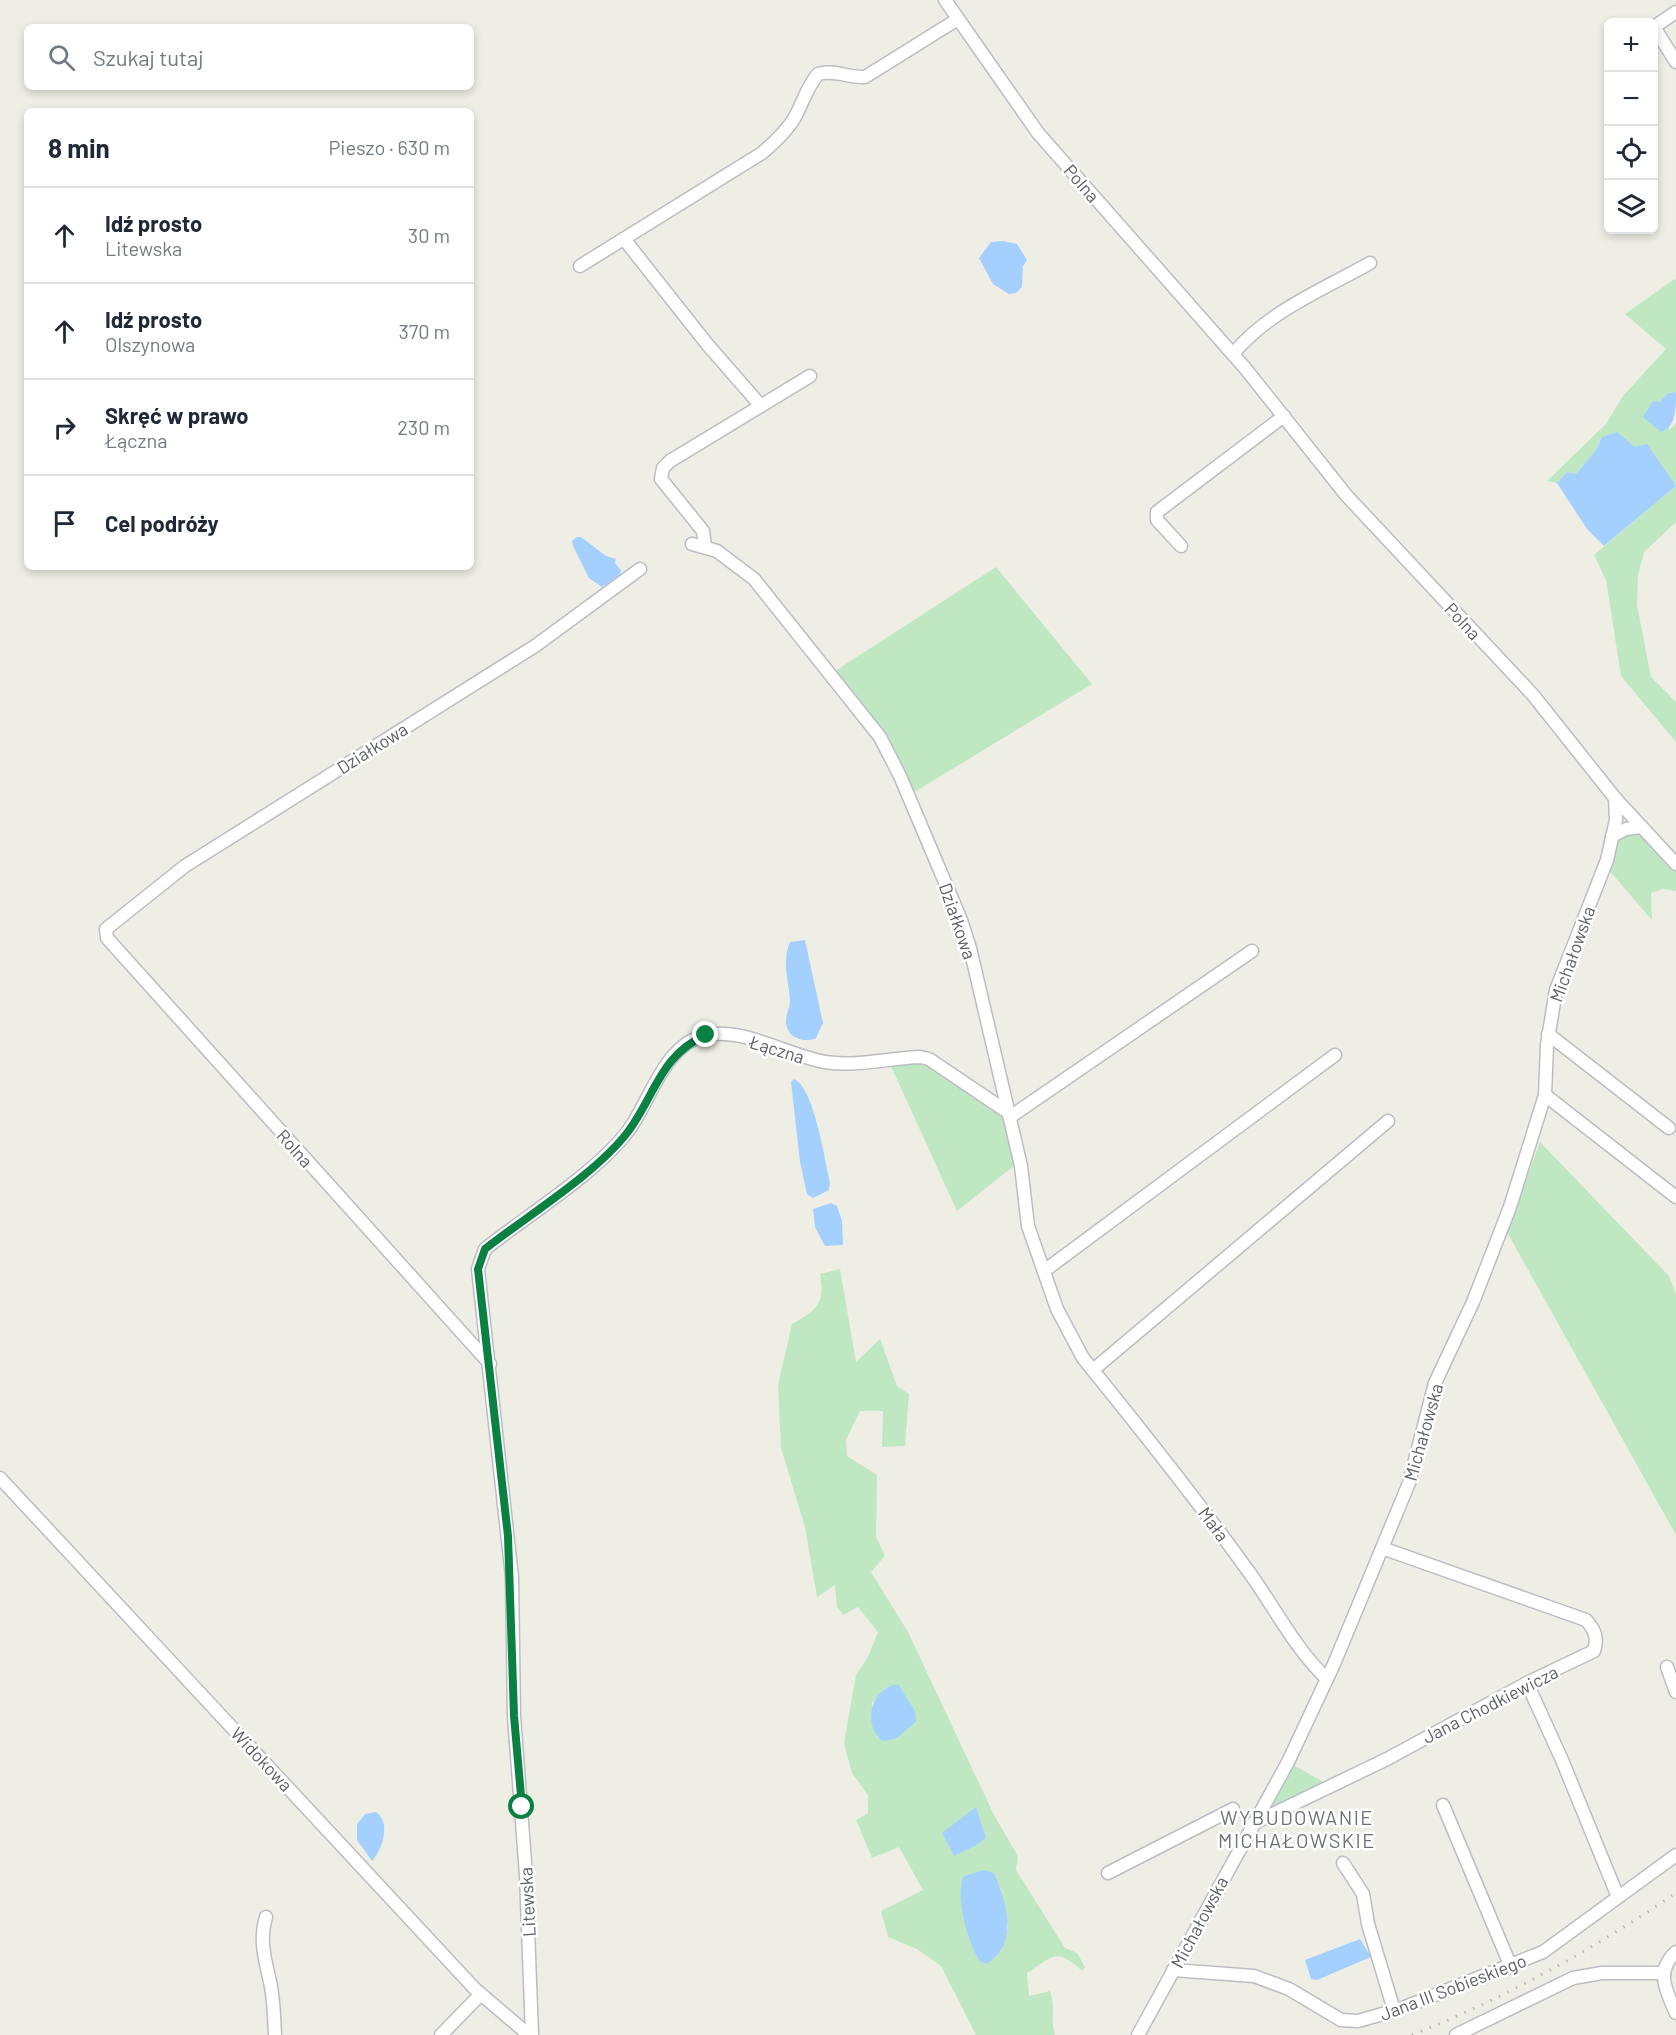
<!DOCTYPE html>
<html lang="pl">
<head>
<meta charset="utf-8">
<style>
	body { margin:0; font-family:Barlow,sans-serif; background:#f2f2f3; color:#1f2937 }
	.controls { position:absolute; right:18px; top:18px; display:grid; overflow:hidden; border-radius:9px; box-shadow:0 3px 9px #0003 }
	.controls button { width:54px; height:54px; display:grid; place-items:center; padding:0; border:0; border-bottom:2px solid #e0e1e3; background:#fff; color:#1f2937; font:30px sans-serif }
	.stop { position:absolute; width:18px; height:18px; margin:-14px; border:4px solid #0b8043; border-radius:50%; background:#fff }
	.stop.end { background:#0b8043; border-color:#fff; box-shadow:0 2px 6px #0008 }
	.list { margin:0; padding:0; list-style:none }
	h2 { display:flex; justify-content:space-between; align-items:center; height:78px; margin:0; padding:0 24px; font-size:26px }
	h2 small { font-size:20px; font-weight:400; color:#747a83 }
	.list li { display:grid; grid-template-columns:39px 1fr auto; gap:18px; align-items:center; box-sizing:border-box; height:96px; padding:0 24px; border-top:2px solid #e0e1e3 }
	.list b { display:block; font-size:22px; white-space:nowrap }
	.list p { margin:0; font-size:20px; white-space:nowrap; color:#747a83 }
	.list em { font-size:20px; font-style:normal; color:#747a83 }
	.icon { flex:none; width:33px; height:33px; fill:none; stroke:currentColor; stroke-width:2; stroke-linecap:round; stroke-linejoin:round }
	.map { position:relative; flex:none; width:1676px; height:2035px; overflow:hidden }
	.search { position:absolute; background:#fff; box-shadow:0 3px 9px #0003; left:24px; top:24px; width:450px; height:66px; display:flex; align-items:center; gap:15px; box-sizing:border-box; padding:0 21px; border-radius:9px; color:#747a83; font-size:22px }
	.panel { position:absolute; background:#fff; box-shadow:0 3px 9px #0003; left:24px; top:108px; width:450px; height:462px; border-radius:9px }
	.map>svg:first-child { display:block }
</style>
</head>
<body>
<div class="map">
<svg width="1676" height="2035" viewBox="0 0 1676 2035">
	<rect width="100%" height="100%" fill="#efeee4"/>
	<g fill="#bfe8c2" fill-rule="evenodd">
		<path d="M1676 278V392L1668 393 1660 402 1670 430 1676 423V522L1644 552 1638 575 1637 605 1651 677 1676 702V742L1621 676 1606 580 1594 555 1676 486 1635 448 1602 437 1596 450 1576 474 1567 472 1557 483 1547 481 1606 424 1623 396 1666 349 1625 314Z"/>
		<path d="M996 567 1092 684 913 793 888 738 832 673Z"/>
		<path d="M1631 832H1642L1676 871V891L1663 889 1651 893 1652 920 1608 869 1615 843Z"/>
		<path d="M927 1062 1005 1115 1015 1165 957 1211 890 1064Z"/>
		<path d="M1540 1142 1669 1276 1676 1294V1535L1507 1232Z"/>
		<path d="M840 1269 856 1362 880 1339 897 1386 909 1394 905 1446 882 1447 883 1411H860L846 1440 847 1456 877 1475 876 1537 885 1556 871 1572 908 1632 994 1815 1018 1856 1016 1870 1065 1948 1077 1953 1085 1967 1082 1971C1056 1947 1054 1956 1027 1973L1029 1996 1050 1991C1056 2006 1050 2021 1055 2035H976L941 1966 917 1949 888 1937 881 1911 923 1890 899 1847 872 1858 856 1820 868 1813V1795L852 1773 844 1743 856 1675 868 1657 878 1632 858 1607 843 1615 837 1606 835 1585 817 1597 805 1527 781 1448 778 1385 792 1324C818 1310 825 1303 820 1274ZM888 1686 916 1722 897 1738H878L872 1703ZM1000 1886 1008 1929 987 1964 980 1962 976 1955Z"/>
		<path d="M1290 1763 1327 1784 1263 1815Z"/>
	</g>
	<g fill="#a4d0ff">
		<path d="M1003 241 1017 244 1027 260 1023 266 1022 287 1016 293 1009 294 993 284 979 258 991 242Z"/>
		<path d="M1676 392C1676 409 1676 427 1661 432L1643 417 1653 401 1660 402 1668 393Z"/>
		<path d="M1617 432 1635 447 1647 444 1676 486 1604 546 1587 529 1557 483 1567 472 1576 474 1596 450 1602 437Z"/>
		<path d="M577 537H581L606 556 616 559 615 563 621 570 620 575 602 587 589 578 573 546 572 541Z"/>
		<path d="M805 940 823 1023 816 1038C803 1044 785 1037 786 1020 786 1014 790 1008 790 1002 789 980 781 963 790 942Z"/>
		<path d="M794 1079C814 1087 825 1161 830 1182L829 1190 813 1198 807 1194 800 1162 791 1082Z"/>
		<path d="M831 1203 837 1206 842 1221 843 1245 825 1246 815 1227 813 1209Z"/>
		<path d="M898 1684 915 1711 916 1722 897 1738 883 1741C863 1728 868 1689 898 1684Z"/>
		<path d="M976 1807 986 1838 977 1845 954 1856 942 1833Z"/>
		<path d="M376 1812C391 1823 383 1848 372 1861L357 1840V1824L365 1814Z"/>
		<path d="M984 1870 994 1873C1007 1903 1019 1943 987 1964L980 1962C968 1943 954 1896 964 1876Z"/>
		<path d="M1360 1939 1371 1957 1317 1980 1311 1979 1305 1960Z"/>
	</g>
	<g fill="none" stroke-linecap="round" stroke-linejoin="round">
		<defs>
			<g id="minor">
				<path d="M945 0 1038 133 1245 368 1346 495 1533 695 1615 798 1676 864"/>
				<path d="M1654 27 1676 62"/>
				<path d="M1654 27 1676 12"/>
				<path d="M624 239 707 344 761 406"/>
				<path d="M580 266 762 153C775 142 787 131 795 117 803 102 807 87 818 74 833 69 849 78 865 77L958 19"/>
				<path d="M1233 354C1267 312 1324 289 1370 263"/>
				<path d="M692 544 717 551 754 579 880 737 900 776 961 920 970 948 1021 1166 1028 1226 1057 1309 1083 1358C1139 1427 1194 1496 1246 1568 1273 1604 1294 1648 1327 1679"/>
				<path d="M705 546 703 531 661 479 663 468 670 461 810 376"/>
				<path d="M1181 546 1157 520V512L1284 416"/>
				<path d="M1612 836 1626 829 1641 827"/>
				<path d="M1548 1034 1669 1128"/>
				<path d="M1545 1095 1676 1197"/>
				<path d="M1010 1117 1252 951"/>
				<path d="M1044 1271 1335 1055"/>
				<path d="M490 1364 107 938 106 929 185 866 535 646 640 569"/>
				<path d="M1093 1370 1388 1121"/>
				<path d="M0 1478 475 1989 529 2035"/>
				<path d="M1667 1667 1676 1692"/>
				<path d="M1527 1683 1562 1760 1618 1897"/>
				<path d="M1443 1805 1511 1967"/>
				<path d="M1252 1824 1387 1759 1527 1683 1594 1651C1598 1638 1595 1630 1586 1620L1382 1548"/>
				<path d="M1343 1863 1363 1894 1368 1924 1394 2010"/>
				<path d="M1108 1873 1233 1809"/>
				<path d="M266 1917C259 1940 265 1959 270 1982 274 1999 274 2018 275 2035"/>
				<path d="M1676 1952C1655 1971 1666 1991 1676 2013"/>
				<path d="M1173 1970 1254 1976 1289 1989 1341 2020 1358 2021 1400 2009 1543 1952 1676 1855"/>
				<path d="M441 2035 481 1994"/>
				<path d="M532 2035 526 1875 514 1716 512 1577 478 1269 485 1249C529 1214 595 1174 628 1131 651 1100 664 1044 706 1035 743 1027 789 1056 825 1062 856 1067 889 1058 920 1057L929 1059 1009 1113"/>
				<path d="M1138 2035 1288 1762 1334 1664 1409 1483 1435 1383 1473 1302 1510 1207 1545 1095 1547 1045 1556 990 1607 860 1616 820 1615 798"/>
				<path d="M1456 2035 1573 1978 1602 1973H1663"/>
			</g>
		</defs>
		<use href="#minor" stroke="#bcbdc4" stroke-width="15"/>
		<use href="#minor" stroke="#fff" stroke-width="12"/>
		<path stroke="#b7b8b9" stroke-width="3" stroke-dasharray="1.5 8" stroke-linecap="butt" d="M1412 2035C1505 1998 1594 1949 1676 1893"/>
	</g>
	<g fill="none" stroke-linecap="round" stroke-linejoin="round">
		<path stroke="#0b8043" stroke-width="8" d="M522 1807 514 1716 508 1536 478 1269 485 1249C528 1215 599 1172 630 1129 656 1092 662 1054 706 1035"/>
	</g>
	<g text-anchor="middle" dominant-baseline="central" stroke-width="5" stroke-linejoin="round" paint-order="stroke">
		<g font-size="18" fill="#5c5f66" stroke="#fff">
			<text transform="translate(1082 183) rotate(49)">Polna</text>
			<text transform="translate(1463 621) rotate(47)">Polna</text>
			<text transform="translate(372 748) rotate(-32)">Działkowa</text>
			<text transform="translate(958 921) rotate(71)">Działkowa</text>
			<text transform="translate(1572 954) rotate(-70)">Michałowska</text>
			<text transform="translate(777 1049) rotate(17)">Łączna</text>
			<text transform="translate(295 1148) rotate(48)">Rolna</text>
			<text transform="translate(1423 1432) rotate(-74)">Michałowska</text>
			<text transform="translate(1214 1524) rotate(54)">Mała</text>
			<text transform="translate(1490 1704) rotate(-27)">Jana Chodkiewicza</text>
			<text transform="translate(262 1759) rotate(47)">Widokowa</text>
			<text transform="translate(527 1902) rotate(-93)">Litewska</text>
			<text transform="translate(1199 1922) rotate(-62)">Michałowska</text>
			<text transform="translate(1453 1987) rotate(-21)">Jana III Sobieskiego</text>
		</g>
		<g font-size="20" letter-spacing="1.5" fill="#6d7178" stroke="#fff">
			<text x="1297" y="1817">WYBUDOWANIE<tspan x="1297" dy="23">MICHAŁOWSKIE</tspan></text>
		</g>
	</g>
</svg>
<div class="controls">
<button>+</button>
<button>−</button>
<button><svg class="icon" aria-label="locate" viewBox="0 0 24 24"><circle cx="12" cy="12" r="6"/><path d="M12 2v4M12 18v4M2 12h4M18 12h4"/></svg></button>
<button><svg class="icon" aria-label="layers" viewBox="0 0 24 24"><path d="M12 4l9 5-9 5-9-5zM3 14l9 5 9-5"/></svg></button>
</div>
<div class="stop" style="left:522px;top:1807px"></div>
<div class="stop end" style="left:706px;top:1035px"></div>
<div class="search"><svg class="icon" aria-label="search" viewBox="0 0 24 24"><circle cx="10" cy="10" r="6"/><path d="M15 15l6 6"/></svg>Szukaj tutaj</div>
<section class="panel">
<h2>8 min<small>Pieszo · 630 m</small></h2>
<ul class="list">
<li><svg class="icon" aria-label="ahead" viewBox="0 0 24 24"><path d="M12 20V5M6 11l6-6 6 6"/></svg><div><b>Idź prosto</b><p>Litewska</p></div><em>30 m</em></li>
<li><svg class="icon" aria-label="ahead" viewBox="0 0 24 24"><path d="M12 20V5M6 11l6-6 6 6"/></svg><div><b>Idź prosto</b><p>Olszynowa</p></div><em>370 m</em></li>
<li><svg class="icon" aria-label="right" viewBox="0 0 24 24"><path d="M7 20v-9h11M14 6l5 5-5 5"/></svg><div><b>Skręć w prawo</b><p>Łączna</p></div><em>230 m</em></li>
<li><svg class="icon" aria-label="arrive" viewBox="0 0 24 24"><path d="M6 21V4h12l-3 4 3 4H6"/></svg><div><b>Cel podróży</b></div></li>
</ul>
</section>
</div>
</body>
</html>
